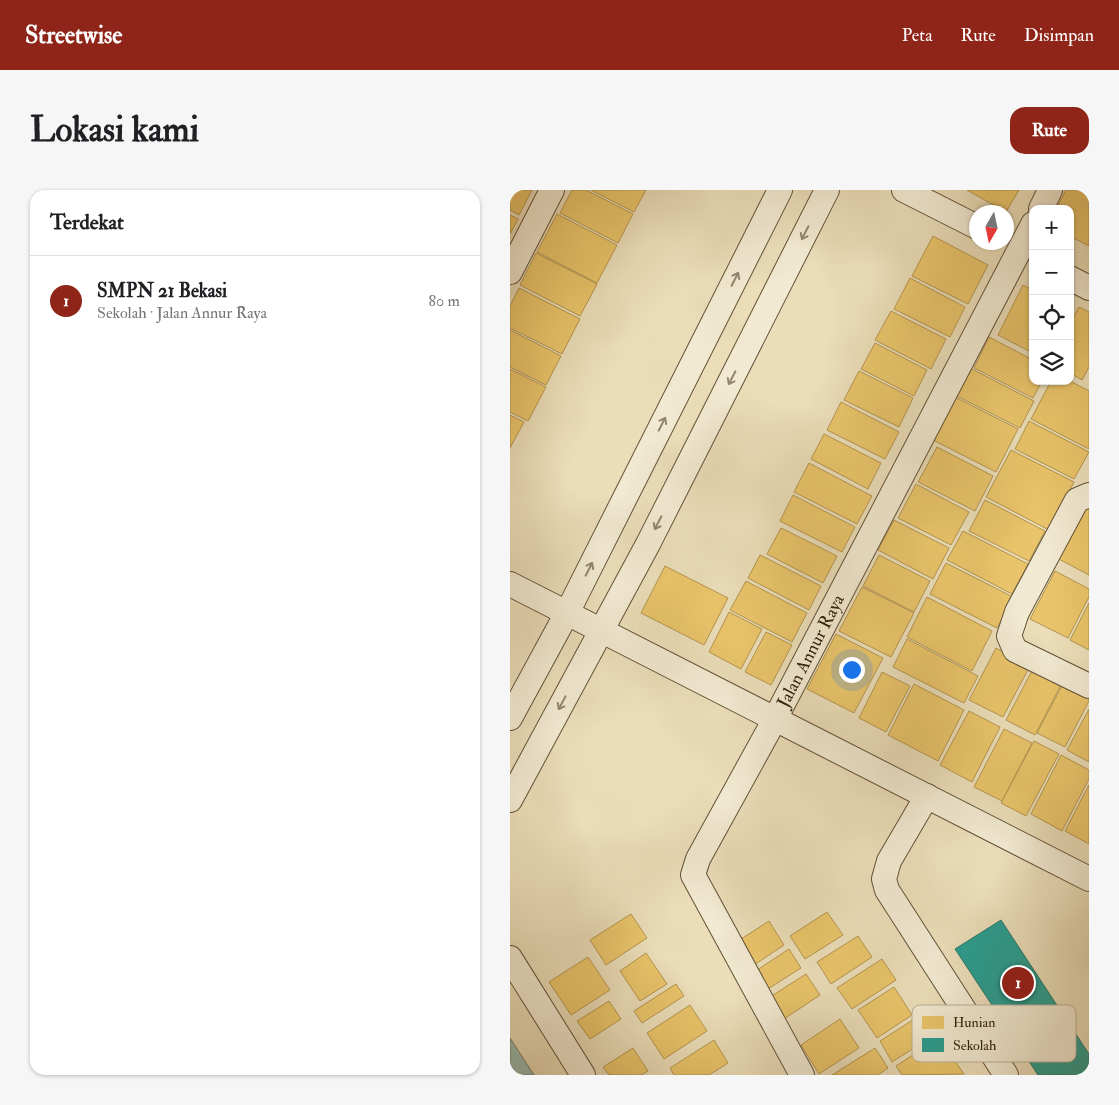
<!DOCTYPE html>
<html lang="id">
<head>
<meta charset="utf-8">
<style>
	body { margin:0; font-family:"IM FELL Double Pica",serif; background:#f6f6f6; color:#202124 }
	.controls { position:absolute; right:15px; top:15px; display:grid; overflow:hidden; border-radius:10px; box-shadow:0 1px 4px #0004 }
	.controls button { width:45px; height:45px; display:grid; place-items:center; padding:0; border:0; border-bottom:1px solid #e0e0e0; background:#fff; color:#202124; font:25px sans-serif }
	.compass { position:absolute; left:459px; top:15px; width:45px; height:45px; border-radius:50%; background:#fff; box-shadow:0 1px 4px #0004; rotate:189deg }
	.you { position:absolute; left:341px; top:479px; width:18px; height:18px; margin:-12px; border:4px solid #fff; border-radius:50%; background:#1a73e8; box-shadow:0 0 0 8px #1a73e833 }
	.badge { display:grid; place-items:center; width:32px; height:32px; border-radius:50%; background:#8f2418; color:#fff; font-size:16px; font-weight:700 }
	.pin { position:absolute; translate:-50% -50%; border:2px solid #fff; box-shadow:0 1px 5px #0006 }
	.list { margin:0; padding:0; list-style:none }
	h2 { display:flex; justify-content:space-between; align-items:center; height:65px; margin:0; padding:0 20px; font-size:21px }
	h2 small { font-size:16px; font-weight:400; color:#757577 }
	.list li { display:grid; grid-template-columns:32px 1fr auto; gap:15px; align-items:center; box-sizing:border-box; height:90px; padding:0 20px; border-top:1px solid #e0e0e0 }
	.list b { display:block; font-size:19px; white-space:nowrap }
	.list p { margin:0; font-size:16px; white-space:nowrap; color:#757577 }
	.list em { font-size:16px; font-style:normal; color:#757577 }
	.icon { flex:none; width:28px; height:28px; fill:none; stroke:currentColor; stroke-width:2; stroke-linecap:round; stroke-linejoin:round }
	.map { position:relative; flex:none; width:579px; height:885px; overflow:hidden; border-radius:15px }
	header { display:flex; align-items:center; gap:30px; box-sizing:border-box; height:70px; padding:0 25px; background:#8f2418; color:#fff }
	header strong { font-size:24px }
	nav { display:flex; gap:28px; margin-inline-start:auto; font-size:18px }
	.intro { display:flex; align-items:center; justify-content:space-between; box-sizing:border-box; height:120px; padding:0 30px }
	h1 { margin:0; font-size:35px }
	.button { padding:12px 22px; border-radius:15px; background:#8f2418; color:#fff; font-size:18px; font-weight:700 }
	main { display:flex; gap:30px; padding:0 30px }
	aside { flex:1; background:#fff; border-radius:15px; box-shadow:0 1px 4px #0004 }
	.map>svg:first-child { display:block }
</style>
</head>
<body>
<header>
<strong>Streetwise</strong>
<nav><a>Peta</a><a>Rute</a><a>Disimpan</a></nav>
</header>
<div class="intro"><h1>Lokasi kami</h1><a class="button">Rute</a></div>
<main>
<aside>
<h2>Terdekat<small></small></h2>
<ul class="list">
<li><span class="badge">1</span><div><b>SMPN 21 Bekasi</b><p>Sekolah · Jalan Annur Raya</p></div><em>80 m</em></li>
</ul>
</aside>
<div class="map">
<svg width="579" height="885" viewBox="0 0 579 885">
	<rect width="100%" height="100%" fill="#eaddb8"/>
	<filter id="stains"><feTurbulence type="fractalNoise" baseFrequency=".004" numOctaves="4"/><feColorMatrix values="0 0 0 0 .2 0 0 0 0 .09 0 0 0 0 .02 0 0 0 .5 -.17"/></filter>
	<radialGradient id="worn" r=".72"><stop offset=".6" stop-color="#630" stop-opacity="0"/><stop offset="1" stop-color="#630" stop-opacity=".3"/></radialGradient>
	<path fill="#98bbb1" stroke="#707e6f" d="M0 848 24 885H0Z"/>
	<g fill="#e9c46a" stroke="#b2944e">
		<path d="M0 0H22L9 25 0 20Z"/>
		<path d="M62 0H76L123 24 108 53 50 23Z"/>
		<path d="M81 0H136L124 22Z"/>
		<path d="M457 0H509L496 22Z"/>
		<path d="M556 0H579V56L560 46V19H546Z"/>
		<path d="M47 24 107 55 87 93 27 62Z"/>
		<path d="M0 25 8 29 0 44Z"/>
		<path d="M423 46 478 75 458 114 402 86Z"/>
		<path d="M26 63 87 94 70 126 10 95Z"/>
		<path d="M400 88 455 117 440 147 384 119Z"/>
		<path d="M513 95 523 100V163L488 145Z"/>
		<path d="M9 98 70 129 52 164 0 138V116Z"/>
		<path d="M569 117 579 122V177L572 190 560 183V133Z"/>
		<path d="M381 121 436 149 421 179 365 150Z"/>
		<path d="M0 140 51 166 36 195 0 177Z"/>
		<path d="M479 147 523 170V191H532L523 208 464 178Z"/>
		<path d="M365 153 417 180 404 206 351 179Z"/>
		<path d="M456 176 524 211 510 238 441 203Z"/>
		<path d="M0 179 36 197 18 231 0 222Z"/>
		<path d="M349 181 403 208 389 237 334 210Z"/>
		<path d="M541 191H560L579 201V259L521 229Z"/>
		<path d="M443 206 508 239 486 282 421 249Z"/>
		<path d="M331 212 389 242 375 269 317 240Z"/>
		<path d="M0 225 14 232 0 258Z"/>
		<path d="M519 231 579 262 564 289 505 259Z"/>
		<path d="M314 244 371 273 358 299 301 269Z"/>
		<path d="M427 257 483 286 465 321 408 292Z"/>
		<path d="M501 260 564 292 539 340 476 307Z"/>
		<path d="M299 273 362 306 347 334 284 302Z"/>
		<path d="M406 294 459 322 441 355 388 328Z"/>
		<path d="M283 305 345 337 332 362 270 331Z"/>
		<path d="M475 310 535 341 519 371 459 341Z"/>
		<path d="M572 315 579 319V385L545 367Z"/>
		<path d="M384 330 439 358 423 389 368 360Z"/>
		<path d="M271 338 327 366 313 393 257 364Z"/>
		<path d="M453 341 518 374 502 404 437 370Z"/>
		<path d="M250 365 311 396 299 420 238 388Z"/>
		<path d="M369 365 420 391 404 422 353 396Z"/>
		<path d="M436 373 503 407 487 438 420 404Z"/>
		<path d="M155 376 218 408 194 455 131 423Z"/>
		<path d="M545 381 579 399V407L558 448 520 429Z"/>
		<path d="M236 391 297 423 282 452 220 420Z"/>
		<path d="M352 397 404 423 381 467 329 441Z"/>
		<path d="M417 407 482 441 462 481 397 447Z"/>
		<path d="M579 413V460L560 450Z"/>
		<path d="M219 422 252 439 231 479 199 462Z"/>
		<path d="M256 442 282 455 261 495 235 482Z"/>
		<path d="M326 444 373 468 344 523 297 499Z"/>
		<path d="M397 449 468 486 454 513 383 477Z"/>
		<path d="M486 458 520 476 493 527 459 510Z"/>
		<path d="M525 475 554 489 525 545 496 530Z"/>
		<path d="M372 482 400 496 376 542 349 528Z"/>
		<path d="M555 490 579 503V511L555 557 527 543Z"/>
		<path d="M404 494 454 520 428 571 378 545Z"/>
		<path d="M579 519V572L557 560Z"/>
		<path d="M459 521 490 537 462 592 430 575Z"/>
		<path d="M494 539 522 553 492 611 464 597Z"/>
		<path d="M524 551 549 564 516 626 491 613Z"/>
		<path d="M551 565 579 580V589L552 641 521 624Z"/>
		<path d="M579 595V654L555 641Z"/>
		<path d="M317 722 333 745 295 769 280 746Z"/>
		<path d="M121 724 137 748 96 775 80 750Z"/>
		<path d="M259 731 274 755 244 775 228 751Z"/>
		<path d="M348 746 362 767 321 794 307 772Z"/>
		<path d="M279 759 291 778 253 802 241 784Z"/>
		<path d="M136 763 157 794 130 811 110 781Z"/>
		<path d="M78 767 100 800 61 825 39 792Z"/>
		<path d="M372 769 386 790 342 819 327 798Z"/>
		<path d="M296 784 310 805 274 829 260 807Z"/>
		<path d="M166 794 174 806 132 833 124 821Z"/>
		<path d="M384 797 402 825 367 848 348 820Z"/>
		<path d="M99 811 111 829 80 849 67 831Z"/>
		<path d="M180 815 197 841 154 869 137 843Z"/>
		<path d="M412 824 426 844 382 872 370 851Z"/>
		<path d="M330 829 349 858 309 884 291 855Z"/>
		<path d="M429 848 454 884 392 885 386 876Z"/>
		<path d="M204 850 218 873 199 885H164L160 878Z"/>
		<path d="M123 858 138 881 131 885H99L93 877Z"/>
		<path d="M365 858 378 878 368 885H322Z"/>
	</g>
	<path fill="#2a9d8f" stroke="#2d7868" d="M491 730 579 864V880L571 885H528L445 759Z"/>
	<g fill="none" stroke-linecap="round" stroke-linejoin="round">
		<defs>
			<g id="minor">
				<path d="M394 0 467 37"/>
				<path d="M531 19 540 0"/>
				<path d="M0 82 42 0"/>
				<path d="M560 88 579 98"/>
				<path d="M579 305 567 310 507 422 499 446 505 460 579 496"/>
				<path d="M0 394 579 689"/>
				<path d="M0 528 57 423 270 0"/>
				<path d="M417 606 379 671 374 689 377 700 496 885"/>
				<path d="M0 610 138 354 317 0"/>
				<path d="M0 768 73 885"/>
				<path id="s1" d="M292 885 183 685 188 669 265 529 523 34"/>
			</g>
		</defs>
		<use href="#minor" stroke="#615238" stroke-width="26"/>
		<use href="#minor" stroke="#f1e9d1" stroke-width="24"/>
	</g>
	<defs><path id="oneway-shaft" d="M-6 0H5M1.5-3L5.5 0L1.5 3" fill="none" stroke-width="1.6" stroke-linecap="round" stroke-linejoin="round" transform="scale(1.25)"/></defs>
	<g stroke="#92866f">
		<use href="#oneway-shaft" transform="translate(295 43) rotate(117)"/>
		<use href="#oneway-shaft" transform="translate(225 89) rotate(-63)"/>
		<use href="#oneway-shaft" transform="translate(222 188) rotate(117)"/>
		<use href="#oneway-shaft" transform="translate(152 234) rotate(-63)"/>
		<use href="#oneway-shaft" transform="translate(148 333) rotate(117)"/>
		<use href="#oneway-shaft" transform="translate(79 379) rotate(-63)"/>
		<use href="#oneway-shaft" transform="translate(52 513) rotate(118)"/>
	</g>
	<g text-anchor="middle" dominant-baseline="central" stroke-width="5" stroke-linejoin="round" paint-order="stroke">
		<g font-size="18" fill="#33230d" stroke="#f1e9d1">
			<text stroke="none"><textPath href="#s1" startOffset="481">Jalan Annur Raya</textPath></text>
		</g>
	</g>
	<rect x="402" y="815" width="164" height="57" rx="8" fill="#f1e9d1" stroke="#b8ae96" stroke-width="1"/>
	<rect x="412" y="826" width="22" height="13" fill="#e9c46a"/>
	<rect x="412" y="848" width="22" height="14" fill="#2a9d8f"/>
	<g font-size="14" fill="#33230d">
		<text x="443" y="837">Hunian</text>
		<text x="443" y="860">Sekolah</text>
	</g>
	<rect width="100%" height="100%" filter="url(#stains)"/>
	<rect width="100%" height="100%" fill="url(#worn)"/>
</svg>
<div class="controls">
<button>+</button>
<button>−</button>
<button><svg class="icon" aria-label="locate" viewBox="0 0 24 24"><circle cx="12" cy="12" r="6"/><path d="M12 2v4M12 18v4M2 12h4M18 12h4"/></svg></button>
<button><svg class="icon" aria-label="layers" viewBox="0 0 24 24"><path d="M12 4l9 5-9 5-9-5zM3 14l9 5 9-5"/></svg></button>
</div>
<svg class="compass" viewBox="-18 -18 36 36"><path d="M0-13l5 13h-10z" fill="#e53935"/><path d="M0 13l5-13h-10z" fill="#757577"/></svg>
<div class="you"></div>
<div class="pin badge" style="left:508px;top:793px">1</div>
</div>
</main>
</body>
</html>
